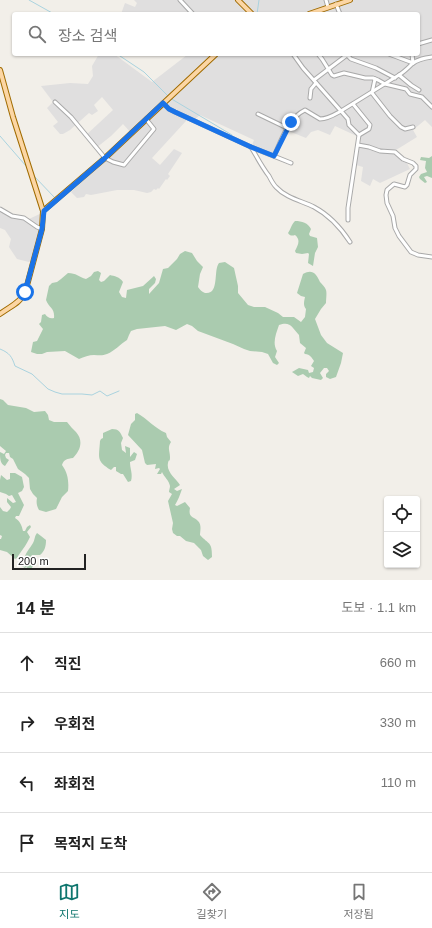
<!DOCTYPE html>
<html lang="ko">
<head>
<meta charset="utf-8">
<style>
	body { margin:0; font-family:Helvetica,"Noto Sans KR",sans-serif; background:#f6f6f6; color:#222 }
	.controls { position:absolute; right:12px; bottom:12px; display:grid; overflow:hidden; border-radius:4px; box-shadow:0 1px 3px #0004 }
	.controls button { width:36px; height:36px; display:grid; place-items:center; padding:0; border:0; border-bottom:1px solid #e0e0e0; background:#fff; color:#222; font:20px sans-serif }
	.scale { position:absolute; left:12px; bottom:10px; width:74px; box-sizing:border-box; padding-left:4px; border:2px solid #222; border-top:0; font-size:11px; line-height:14px; white-space:nowrap; color:#222; -webkit-text-stroke:3px #fff; paint-order:stroke }
	.stop { position:absolute; width:12px; height:12px; margin:-9px; border:3px solid #1a73e8; border-radius:50%; background:#fff }
	.stop.end { background:#1a73e8; border-color:#fff; box-shadow:0 1px 4px #0008 }
	.list { margin:0; padding:0; list-style:none }
	h2 { display:flex; justify-content:space-between; align-items:center; height:52px; margin:0; padding:0 16px; font-size:17px }
	h2 small { font-size:13px; font-weight:400; color:#767676 }
	.list li { display:grid; grid-template-columns:26px 1fr auto; gap:12px; align-items:center; box-sizing:border-box; height:60px; padding:0 16px; border-top:1px solid #e0e0e0 }
	.list b { display:block; font-size:15px; white-space:nowrap }
	.list em { font-size:13px; font-style:normal; color:#767676 }
	.icon { flex:none; width:22px; height:22px; fill:none; stroke:currentColor; stroke-width:2; stroke-linecap:round; stroke-linejoin:round }
	.map { position:relative; flex:none; width:432px; height:580px; overflow:hidden }
	.search { position:absolute; background:#fff; box-shadow:0 1px 3px #0004; left:12px; right:12px; top:12px; height:44px; display:flex; align-items:center; gap:10px; box-sizing:border-box; padding:0 14px; border-radius:4px; color:#767676; font-size:15px }
	.sheet { height:292px; background:#fff }
	nav { display:flex; justify-content:space-around; align-items:center; box-sizing:border-box; height:56px; border-top:1px solid #e0e0e0; background:#fff; font-size:11px; color:#767676 }
	nav a { display:grid; justify-items:center; gap:2px }
	nav .on { color:#0f766e }
	.map>svg:first-child { display:block }
</style>
</head>
<body>
<div class="map">
<svg width="432" height="580" viewBox="0 0 432 580">
	<rect width="100%" height="100%" fill="#f2efe9"/>
	<g fill="#e0dfdf">
		<path d="M134 0H432V127L425 120 413 130 417 137 396 150 407 163 410 169 380 183 373 179 370 186 361 181 363 167 356 165 361 138 335 126 330 135 318 130 311 132 306 138 286 130 275 154 252 145 254 140 200 115 194 120 187 117 186 121 152 158 160 165 174 149 182 153 168 174 170 176 167 180 166 179 159 189 158 188 156 190 154 189 151 192 147 193 134 190H117L91 195 86 194 84 197 77 198 71 192 132 134 123 124 111 136 96 148 85 136 113 110 102 97 94 105 98 111 92 115 89 113 70 130 63 134H60L53 126 58 122 47 108 53 102 41 86 70 83 88 84 93 76 92 66 99 54H114L152 82 187 55 186 54H418V14H121L125 3 135 7 137 3Z"/>
		<path d="M0 210 17 217 29 219 44 212 45 214 36 240 32 259 29 262 17 259 9 247 11 239 5 230 0 228Z"/>
	</g>
	<g fill="#aacbaf">
		<path d="M432 156V178L427 176 424 177 427 182 425 183 420 179 419 177 421 174 427 172 425 168 426 161 420 160 421 157 429 158Z"/>
		<path d="M295 221C302 221 308 223 311 229L309 234 310 236 317 238 318 247 315 253 313 266 308 263 309 254 308 253 302 254 296 253 295 251C298 245 301 240 295 235 292 236 290 236 288 233 291 229 291 225 295 221Z"/>
		<path d="M185 251 192 253 197 261 203 267 200 274 198 287C200 290 202 292 205 293 220 295 213 270 219 263L225 262 234 268 238 286V293L248 305 254 307H265L278 313 283 317H294L301 322 305 317 306 309C303 305 304 302 305 297L301 296 297 293 303 274C312 269 316 273 320 282 322 284 325 287 326 290 327 293 326 299 326 303L321 309 315 319 321 335 327 343 343 353 341 363 336 377 330 379 326 377V374L329 371 327 368H324L320 373 323 378 321 380 312 378 310 376 309 378 307 377 303 374 298 376 292 372 299 368 308 370 309 373 313 372 314 368 311 366 314 361C312 358 310 354 305 354L304 353 306 348 300 343 299 335C292 328 291 321 279 325 276 334 272 343 277 351L275 357 279 363 277 365 273 363 268 354 262 352 250 351 244 349 233 344 198 331 192 326 187 324 176 330 165 326 137 329 131 331 129 335 127 340C120 344 115 351 107 354 102 356 99 355 94 355 89 355 84 357 79 359L65 351 47 352 42 354H37L31 352 33 342 37 341 43 329 39 324 41 322 42 315 45 314C47 317 50 319 54 318 55 308 49 308 46 300L49 286 52 283 57 282 61 279 68 273C76 273 79 277 86 279L91 276 94 272 98 271 101 273 99 280 101 282 104 281 110 275C114 276 120 277 123 282L119 292 122 297 126 298 127 290 143 286 154 276 156 279 155 283 149 289V294L159 283 163 269 168 268 177 259 180 254Z"/>
		<path d="M0 399 3 400 8 405 26 408 34 412 45 411 48 415 49 420 54 422H67C70 426 73 429 76 432 84 441 80 451 73 458 67 459 64 459 62 465 68 473 69 482 68 491L62 497 56 509 46 512 39 510C37 506 36 503 37 498L33 494 30 489 29 478 25 474 18 469 13 459 10 457 9 453H6L5 455 6 458 9 460 5 466C0 464 0 458 0 452L4 454 6 451 0 446Z"/>
		<path d="M137 413C148 419 154 428 166 433L167 437 171 442C167 448 170 451 170 457 170 463 169 458 168 463 166 472 176 479 180 485L174 489 177 491 182 489C180 495 178 500 175 505L177 506 185 502 190 508C188 518 193 516 198 521 202 525 200 531 200 535 209 545 212 541 212 557L208 560 203 556 201 550 194 543 186 541 180 536H177L173 533 172 529 173 523 168 501 172 494 169 492C169 490 170 488 170 486 169 480 164 477 162 472L161 474H157L160 469 159 468 155 469 156 464 147 465 145 463 142 450 128 435 131 424 135 420V414Z"/>
		<path d="M112 429C119 429 120 432 123 438L121 443 122 450 126 453 125 446 130 448V457L134 452 137 454 135 460 130 462C130 469 133 474 131 481L128 482 123 474H121L116 471V467H114L111 470C96 461 99 458 100 441L101 439 103 438V433Z"/>
		<path d="M10 473H15L22 477 24 487 22 491 18 493 24 505 19 516H16L15 518C20 521 22 526 23 531H25L27 527 30 525 31 527 27 532 30 537C28 541 26 545 23 549 21 552 19 554 17 558L15 559 7 552 0 550V539H1L2 536 0 535V507L3 511 7 512 10 509 11 507 7 502V498L13 503 16 502 12 495 9 496 6 494 0 492V480L1 475 7 480 10 479Z"/>
		<path d="M37 533 41 536 46 540C46 546 45 551 40 555H32L30 558V561L34 565 31 569H29L26 567 25 568 21 566 24 561 28 560 25 556C27 551 30 548 33 543 35 540 34 537 37 533Z"/>
	</g>
	<g fill="none" stroke-linecap="round" stroke-linejoin="round">
		<g stroke="#aad3df" stroke-width="1">
			<path d="M29 0 54 14"/>
			<path d="M257 14 259 0"/>
			<path d="M117 54 144 72 168 96"/>
			<path d="M170 98 232 135"/>
			<path d="M0 136 26 166"/>
			<path d="M34 176 55 198"/>
			<path d="M0 349C10 353 12 357 15 366L32 374 48 389 55 392 62 394H82L92 395 100 391 107 396 119 391"/>
		</g>
		<defs>
			<g id="minor">
				<path d="M180 0 193 14"/>
				<path d="M326 0 328 7"/>
				<path d="M336 4 340 14"/>
				<path d="M418 44 432 40"/>
				<path d="M293 54 303 68 341 111 399 75C404 72 408 68 412 64 418 59 425 58 432 57"/>
				<path d="M318 54 322 59 332 75 334 76 344 73 365 78H373L378 80 385 84 406 89 410 94 422 97 432 107"/>
				<path d="M346 54 351 59 376 68 395 78"/>
				<path d="M389 54 413 63 412 54"/>
				<path d="M399 75 411 85 419 90"/>
				<path d="M375 79 372 93 390 116 401 127 405 129 413 127"/>
				<path d="M314 80 347 55"/>
				<path d="M310 98 311 89 316 83"/>
				<path d="M55 102 71 117 105 158 113 162 124 165 154 129 146 119"/>
				<path d="M163 103 169 109 175 112 251 147 291 163"/>
				<path d="M353 104 370 125 369 129 359 135"/>
				<path d="M258 114 287 128"/>
				<path d="M358 145 369 147 380 151 395 152 403 159 413 163 416 166V169L410 175 407 185 405 187 394 184 387 190 386 195 387 203 393 216 395 228 399 236 411 252 418 255 432 257"/>
				<path d="M251 147C257 157 262 167 269 176 271 180 273 184 276 187 286 198 302 201 314 207 329 215 341 228 350 242"/>
				<path d="M274 156C281 141 288 118 305 110L320 119C328 119 334 115 341 111L348 119 349 125 359 135 348 208V220"/>
				<path d="M0 209 12 216 24 218 37 227 42 229"/>
			</g>
			<g id="major">
				<path d="M238 0 252 14"/>
				<path d="M309 14 350 0"/>
				<path d="M0 70 13 117 43 211"/>
				<path d="M0 314C9 307 20 303 25 293L42 229 43 211 105 158 216 54"/>
			</g>
		</defs>
		<use href="#minor" stroke="#a9a9a9" stroke-width="5"/>
		<use href="#major" stroke="#a06b00" stroke-width="6"/>
		<use href="#minor" stroke="#fff" stroke-width="3"/>
		<use href="#major" stroke="#fcd6a4" stroke-width="4"/>
	</g>
	<g fill="none" stroke-linecap="round" stroke-linejoin="round">
		<path stroke="#1a73e8" stroke-width="5" d="M25 292 42 229 44 211 105 158 163 103 169 109 175 112 251 147 274 156 291 122"/>
	</g>
</svg>
<div class="controls">
<button><svg class="icon" aria-label="locate" viewBox="0 0 24 24"><circle cx="12" cy="12" r="6"/><path d="M12 2v4M12 18v4M2 12h4M18 12h4"/></svg></button>
<button><svg class="icon" aria-label="layers" viewBox="0 0 24 24"><path d="M12 4l9 5-9 5-9-5zM3 14l9 5 9-5"/></svg></button>
</div>
<div class="scale">200 m</div>
<div class="stop" style="left:25px;top:292px"></div>
<div class="stop end" style="left:291px;top:122px"></div>
<div class="search"><svg class="icon" aria-label="search" viewBox="0 0 24 24"><circle cx="10" cy="10" r="6"/><path d="M15 15l6 6"/></svg>장소 검색</div>
</div>
<section class="sheet">
<h2>14 분<small>도보 · 1.1 km</small></h2>
<ul class="list">
<li><svg class="icon" aria-label="ahead" viewBox="0 0 24 24"><path d="M12 20V5M6 11l6-6 6 6"/></svg><div><b>직진</b></div><em>660 m</em></li>
<li><svg class="icon" aria-label="right" viewBox="0 0 24 24"><path d="M7 20v-9h11M14 6l5 5-5 5"/></svg><div><b>우회전</b></div><em>330 m</em></li>
<li><svg class="icon" aria-label="left" viewBox="0 0 24 24"><path d="M17 20v-9H6M10 6l-5 5 5 5"/></svg><div><b>좌회전</b></div><em>110 m</em></li>
<li><svg class="icon" aria-label="arrive" viewBox="0 0 24 24"><path d="M6 21V4h12l-3 4 3 4H6"/></svg><div><b>목적지 도착</b></div></li>
</ul>
</section>
<nav>
<a class="on"><svg class="icon" aria-label="map" viewBox="0 0 24 24"><path d="M3 6l6-2 6 2 6-2v14l-6 2-6-2-6 2zM9 4v14M15 6v14"/></svg>지도</a>
<a><svg class="icon" aria-label="directions" viewBox="0 0 24 24"><path d="M12 3l9 9-9 9-9-9zM9 14v-3h6M13 9l2 2-2 2"/></svg>길찾기</a>
<a><svg class="icon" aria-label="saved" viewBox="0 0 24 24"><path d="M7 4h10v16l-5-4-5 4z"/></svg>저장됨</a>
</nav>
</body>
</html>
